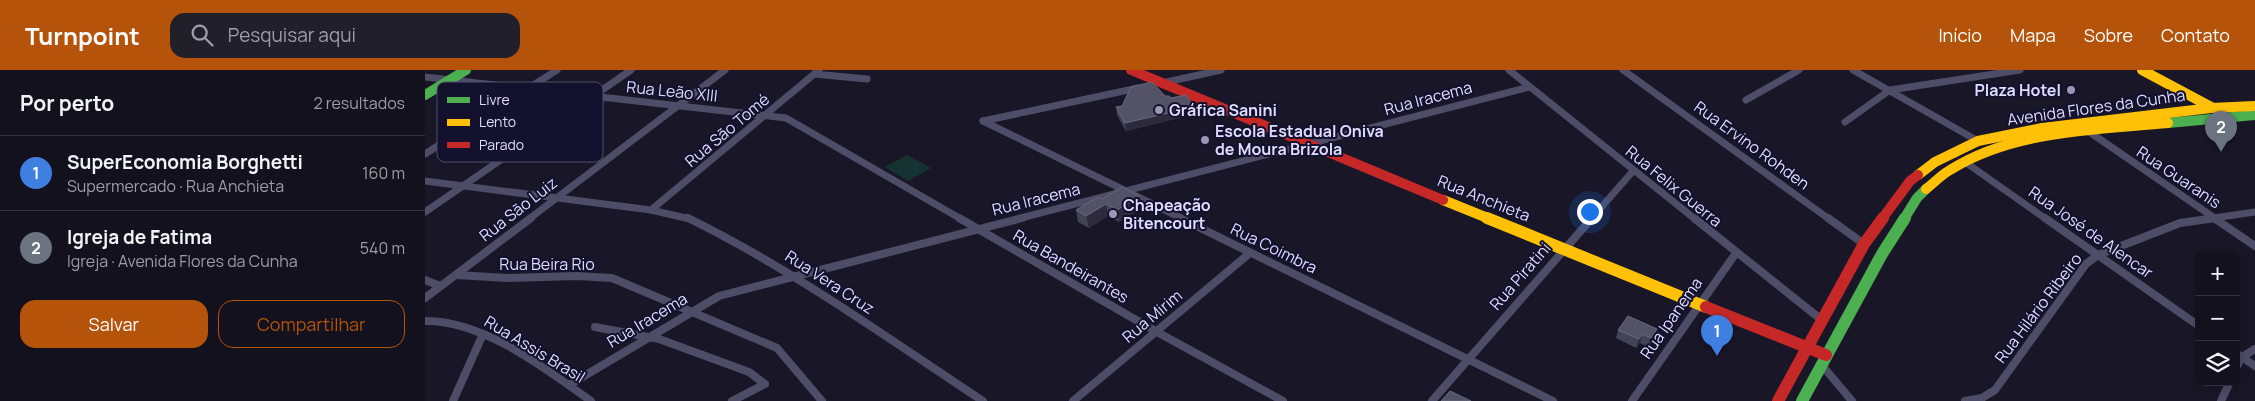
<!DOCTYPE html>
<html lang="pt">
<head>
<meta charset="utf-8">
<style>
	body { margin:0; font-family:Manrope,sans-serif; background:#201f2a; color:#f1f3f6 }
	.controls { position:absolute; right:15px; bottom:15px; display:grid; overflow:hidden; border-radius:10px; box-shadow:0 2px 12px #0003 }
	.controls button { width:45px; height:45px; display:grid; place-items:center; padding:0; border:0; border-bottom:1px solid #32313b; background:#13111d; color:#f1f3f6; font:25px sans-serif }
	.you { position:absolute; left:1164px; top:141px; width:18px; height:18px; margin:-12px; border:4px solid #fff; border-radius:50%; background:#1a73e8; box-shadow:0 0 0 8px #1a73e833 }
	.badge { display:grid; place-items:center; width:32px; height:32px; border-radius:50%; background:#b45309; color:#fff; font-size:16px; font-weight:700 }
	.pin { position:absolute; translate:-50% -41px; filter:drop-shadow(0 1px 2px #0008) }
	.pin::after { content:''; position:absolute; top:26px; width:18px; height:15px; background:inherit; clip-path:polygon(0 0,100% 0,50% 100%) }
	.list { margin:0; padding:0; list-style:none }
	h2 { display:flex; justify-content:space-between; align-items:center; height:65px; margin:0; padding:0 20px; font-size:21px }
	h2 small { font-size:16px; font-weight:400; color:#9d9da4 }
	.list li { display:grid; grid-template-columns:32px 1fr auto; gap:15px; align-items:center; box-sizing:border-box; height:75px; padding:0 20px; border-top:1px solid #32313b }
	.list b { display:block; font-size:19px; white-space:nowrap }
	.list p { margin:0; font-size:16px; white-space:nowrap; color:#9d9da4 }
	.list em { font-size:16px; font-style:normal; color:#9d9da4 }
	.actions { display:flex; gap:10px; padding:15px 20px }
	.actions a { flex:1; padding:11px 0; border:1px solid #b45309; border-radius:15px; text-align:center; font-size:18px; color:#b45309 }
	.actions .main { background:#b45309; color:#fff }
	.icon { flex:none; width:28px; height:28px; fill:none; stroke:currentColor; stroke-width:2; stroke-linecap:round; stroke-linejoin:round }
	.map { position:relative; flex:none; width:1830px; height:331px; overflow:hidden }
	header { display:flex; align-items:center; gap:30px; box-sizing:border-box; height:70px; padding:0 25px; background:#b45309; color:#fff }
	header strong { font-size:24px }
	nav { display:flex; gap:28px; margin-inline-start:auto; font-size:18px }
	.search { width:350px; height:45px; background:#201f2a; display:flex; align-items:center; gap:12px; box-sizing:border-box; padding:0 18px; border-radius:15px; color:#9d9da4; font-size:19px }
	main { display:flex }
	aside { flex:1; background:#13111d }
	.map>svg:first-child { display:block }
</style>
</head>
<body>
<header>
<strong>Turnpoint</strong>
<div class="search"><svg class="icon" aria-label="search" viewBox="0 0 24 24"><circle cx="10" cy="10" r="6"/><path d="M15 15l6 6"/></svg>Pesquisar aqui</div>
<nav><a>Início</a><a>Mapa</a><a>Sobre</a><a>Contato</a></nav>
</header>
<main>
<aside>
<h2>Por perto<small>2 resultados</small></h2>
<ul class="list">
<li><span class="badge" style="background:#3f7fe0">1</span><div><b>SuperEconomia Borghetti</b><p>Supermercado · Rua Anchieta</p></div><em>160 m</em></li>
<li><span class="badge" style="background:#6b7280">2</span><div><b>Igreja de Fatima</b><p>Igreja · Avenida Flores da Cunha</p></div><em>540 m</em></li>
</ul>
<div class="actions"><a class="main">Salvar</a><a>Compartilhar</a></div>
</aside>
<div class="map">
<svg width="1830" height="331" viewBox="0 0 1830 331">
	<rect width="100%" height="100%" fill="#191727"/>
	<path fill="#153331" d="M482 85 506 98 483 111 460 97Z"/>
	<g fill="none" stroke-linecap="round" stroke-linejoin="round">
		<g stroke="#4d4d67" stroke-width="7">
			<path d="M1084 0 1270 149"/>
			<path d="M1198 0 1404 149"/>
			<path d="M1428 0 1553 71"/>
			<path d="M389 4 442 9"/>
			<path d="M0 7 361 48 536 149"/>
			<path d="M737 13 796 0"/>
			<path d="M1321 30 1374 0"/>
			<path d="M558 51 758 149"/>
			<path d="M558 51 713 18"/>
			<path d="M1420 52 1465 20 1595 0"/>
			<path d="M1663 61 1791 149"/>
			<path d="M0 84 132 0"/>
			<path d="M1540 92 1621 149"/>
			<path d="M0 111 226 140 265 149"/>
			<path d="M226 140 394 0"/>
			<path d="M0 142 206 0"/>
			<path d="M104 149 300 0"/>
			<path d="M592 149 1104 17"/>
			<path d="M1166 149 1208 101"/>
			<path d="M1782 149 1830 142"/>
		</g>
		<g stroke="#4d4d67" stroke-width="8">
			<path d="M263 148C367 199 461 267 558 331"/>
			<path d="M534 148 732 262 858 331"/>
			<path d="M755 148 1128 331"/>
			<path d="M1269 148 1398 251"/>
			<path d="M1403 148 1439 174"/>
			<path d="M1620 148 1774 256"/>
			<path d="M1789 148 1830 176"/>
			<path d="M31 205 83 208 152 206 187 208 352 278 397 331"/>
			<path d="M0 210 15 216"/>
			<path d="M0 228 106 148"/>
			<path d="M0 251C58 250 121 299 166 331"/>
			<path d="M170 257 234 269 324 302 340 314 307 331"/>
			<path d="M1811 283 1830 296"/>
			<path d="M1396 294 1427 331"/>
			<path d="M1811 298 1817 287 1830 279"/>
			<path d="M144 315 294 226 597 148"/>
			<path d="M28 331 58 264"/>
			<path d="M648 331 825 183"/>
			<path d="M1007 331 1167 148"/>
			<path d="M1207 331 1311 183"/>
			<path d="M1540 331 1557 328 1570 320 1661 194 1673 185 1755 153 1791 148"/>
			<path d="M1796 331 1805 312"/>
		</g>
		<g stroke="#4caf50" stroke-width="10">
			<path d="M0 25 41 0"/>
			<path d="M1743 53 1830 45"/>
			<path d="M1479 149 1492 128 1501 119"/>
		</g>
		<path stroke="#4caf50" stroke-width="12" d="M1377 331 1457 184 1480 148"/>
		<g stroke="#ffc107" stroke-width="10">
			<path d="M1717 0 1788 38"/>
			<path d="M1493 105 1510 92 1553 71 1617 58 1786 38 1830 36"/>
			<path d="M1501 119C1509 113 1516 105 1525 100 1588 60 1671 60 1743 53"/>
			<path d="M1018 130 1065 149"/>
		</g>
		<path stroke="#ffc107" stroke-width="12" d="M1062 148 1281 237"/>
		<g stroke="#c62828" stroke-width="10">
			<path d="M706 0 1018 130"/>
			<path d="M1457 149 1485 111 1493 105"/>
		</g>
		<g stroke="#c62828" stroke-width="12">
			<path d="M1281 237 1401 285"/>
			<path d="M1353 331 1439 174 1458 148"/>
		</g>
	</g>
	<g fill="#444255">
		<path d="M740 26 769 37 770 44 701 61 692 45 691 37Z"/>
		<path d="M677 129 717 138 694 152 683 146 664 158 653 152 651 140Z"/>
		<path d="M1203 246 1230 268 1223 277 1215 273 1211 278 1191 268 1193 260Z"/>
	</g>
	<g fill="#2c2a3b">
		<path d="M769 37 770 44 701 61 700 53Z"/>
		<path d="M715 126 717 138 694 152 692 140Z"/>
		<path d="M681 134 683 146 664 158 661 146Z"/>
		<path d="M1232 259 1230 268 1223 277 1226 268Z"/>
		<path d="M1217 264 1215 273 1211 278 1214 269Z"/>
	</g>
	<g fill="#545267" stroke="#6a687f">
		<path d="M727 12 740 26H744L746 28 761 25 769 37 700 53 691 37 697 36 706 17Z"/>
		<path d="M697 117 715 126 692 140 681 134 661 146 651 140 673 127 677 129Z"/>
		<path d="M1203 246 1232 259 1226 268 1217 264 1214 269 1193 260Z"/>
		<path d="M1025 321 1046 331H1016Z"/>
	</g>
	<g fill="#9998b3" stroke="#13112d" stroke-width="2">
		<circle cx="1646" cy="20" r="5"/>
		<circle cx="734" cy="40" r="5"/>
		<circle cx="780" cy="70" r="5"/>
		<circle cx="688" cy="144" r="5"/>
	</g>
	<g text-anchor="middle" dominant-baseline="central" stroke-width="4" stroke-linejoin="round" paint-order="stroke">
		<g font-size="16" font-weight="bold" fill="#deddff" stroke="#13112d" text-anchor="start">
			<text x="1636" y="20" text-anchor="end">Plaza Hotel</text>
			<text x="744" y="40">Gráfica Sanini</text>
			<text x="790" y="61">Escola Estadual Oniva<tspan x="790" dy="18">de Moura Brizola</tspan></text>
			<text x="698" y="135">Chapeação<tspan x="698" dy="18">Bitencourt</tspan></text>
		</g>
		<g font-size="16" fill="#deddff" stroke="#13112d">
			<text transform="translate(247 21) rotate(6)">Rua Leão XIII</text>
			<text transform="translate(1003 28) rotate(-15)">Rua Iracema</text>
			<text transform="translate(1671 37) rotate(-8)">Avenida Flores da Cunha</text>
			<text transform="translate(302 60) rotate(-40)">Rua São Tomé</text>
			<text transform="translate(1327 75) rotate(36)">Rua Ervino Rohden</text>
			<text transform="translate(1754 107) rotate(34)">Rua Guaranis</text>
			<text transform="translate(1249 116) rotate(39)">Rua Felix Guerra</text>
			<text transform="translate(1059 128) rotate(22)">Rua Anchieta</text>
			<text transform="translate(611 129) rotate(-14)">Rua Iracema</text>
			<text transform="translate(93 139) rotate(-38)">Rua São Luiz</text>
			<text transform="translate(1666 162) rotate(35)">Rua José de Alencar</text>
			<text transform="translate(849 178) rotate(26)">Rua Coimbra</text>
			<text x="122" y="194">Rua Beira Rio</text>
			<text transform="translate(646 196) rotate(30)">Rua Bandeirantes</text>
			<text transform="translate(1095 206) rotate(-49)">Rua Piratini</text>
			<text transform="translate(405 212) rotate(33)">Rua Vera Cruz</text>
			<text transform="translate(1613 238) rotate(-53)">Rua Hilário Ribeiro</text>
			<text transform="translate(727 246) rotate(-40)">Rua Mirim</text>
			<text transform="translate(1246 248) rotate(-55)">Rua Ipanema</text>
			<text transform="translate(222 250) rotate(-31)">Rua Iracema</text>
			<text transform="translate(110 279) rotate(31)">Rua Assis Brasil</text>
		</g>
	</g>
	<rect x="12" y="12" width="166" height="80" rx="8" fill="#13112d" stroke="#504e6c" stroke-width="1"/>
	<rect x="22" y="27" width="23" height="6" fill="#4caf50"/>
	<rect x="22" y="49" width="23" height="7" fill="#ffc107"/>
	<rect x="22" y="72" width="23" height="6" fill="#c62828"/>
	<g font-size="14" fill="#deddff">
		<text x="54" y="35">Livre</text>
		<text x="54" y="57">Lento</text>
		<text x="54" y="80">Parado</text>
	</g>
</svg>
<div class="controls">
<button>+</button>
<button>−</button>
<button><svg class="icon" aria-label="layers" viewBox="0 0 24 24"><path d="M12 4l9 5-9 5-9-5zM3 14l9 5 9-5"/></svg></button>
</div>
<div class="you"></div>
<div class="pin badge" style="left:1292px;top:286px;background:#3f7fe0">1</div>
<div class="pin badge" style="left:1796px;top:82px;background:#6b7280">2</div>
</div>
</main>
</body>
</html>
